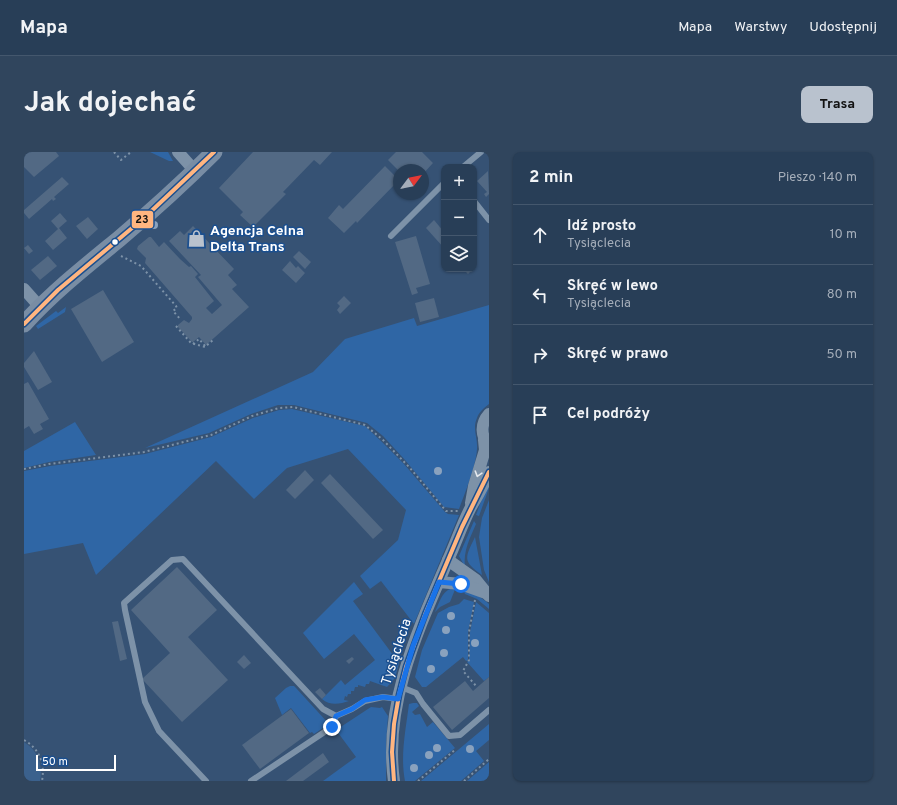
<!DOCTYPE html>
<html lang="pl">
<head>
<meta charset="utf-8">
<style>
	body { margin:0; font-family:Overpass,sans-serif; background:#30455d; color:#f1f3f6 }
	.controls { position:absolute; right:12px; top:12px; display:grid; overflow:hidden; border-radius:8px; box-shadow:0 1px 3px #0004 }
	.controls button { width:36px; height:36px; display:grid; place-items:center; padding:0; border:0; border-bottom:1px solid #44576d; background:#283e57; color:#f1f3f6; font:20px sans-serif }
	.compass { position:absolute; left:369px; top:12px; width:36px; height:36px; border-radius:50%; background:#283e57; box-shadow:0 1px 3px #0004; rotate:58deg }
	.scale { position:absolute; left:12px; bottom:10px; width:80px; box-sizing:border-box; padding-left:4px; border:2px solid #fff; border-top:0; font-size:11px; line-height:14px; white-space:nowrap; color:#fff; -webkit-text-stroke:3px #1b4f8f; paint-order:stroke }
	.stop { position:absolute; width:12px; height:12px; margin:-9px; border:3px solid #1a73e8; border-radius:50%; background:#fff }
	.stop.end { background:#1a73e8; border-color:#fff; box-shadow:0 1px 4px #0008 }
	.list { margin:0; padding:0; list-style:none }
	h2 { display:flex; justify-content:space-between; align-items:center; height:52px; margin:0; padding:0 16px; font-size:17px }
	h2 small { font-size:13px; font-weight:400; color:#a5aeba }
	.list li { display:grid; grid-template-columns:26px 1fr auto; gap:12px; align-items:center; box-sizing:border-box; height:60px; padding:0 16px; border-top:1px solid #44576d }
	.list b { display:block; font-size:15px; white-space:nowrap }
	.list p { margin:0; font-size:13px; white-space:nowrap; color:#a5aeba }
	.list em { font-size:13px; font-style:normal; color:#a5aeba }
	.icon { flex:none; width:22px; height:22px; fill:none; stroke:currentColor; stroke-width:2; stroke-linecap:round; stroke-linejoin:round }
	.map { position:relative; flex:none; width:465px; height:629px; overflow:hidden; border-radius:8px }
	header { display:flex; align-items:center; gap:24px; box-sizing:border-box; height:56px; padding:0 20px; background:#283e57; border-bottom:1px solid #44576d }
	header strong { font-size:19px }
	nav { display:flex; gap:22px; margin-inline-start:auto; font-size:14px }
	.intro { display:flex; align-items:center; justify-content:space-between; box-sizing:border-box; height:96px; padding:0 24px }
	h1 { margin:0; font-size:28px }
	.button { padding:10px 18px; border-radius:8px; background:#b9c2ce; color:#111; font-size:14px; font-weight:700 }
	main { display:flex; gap:24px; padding:0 24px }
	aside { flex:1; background:#283e57; border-radius:8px; box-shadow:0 1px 3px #0004 }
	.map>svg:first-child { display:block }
</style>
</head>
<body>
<header>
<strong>Mapa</strong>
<nav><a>Mapa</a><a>Warstwy</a><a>Udostępnij</a></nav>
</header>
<div class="intro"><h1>Jak dojechać</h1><a class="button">Trasa</a></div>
<main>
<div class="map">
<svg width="465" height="629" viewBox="0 0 465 629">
	<rect width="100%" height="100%" fill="#365274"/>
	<g fill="#2f66a5">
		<path d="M126 0H144L149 9H145Z"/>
		<path d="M465 153V252C460 256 455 260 453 266 448 277 454 286 453 297 452 314 441 341 435 357L420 355 381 308 359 284 343 271 270 253H254L227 262 185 281 121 296 289 220 321 187 390 166 393 174Z"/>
		<path d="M42 155 41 160 14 177 12 174 32 159 34 161Z"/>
		<path d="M268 257 341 274 358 290 380 312 421 360 424 362 435 363 390 472 357 429 346 437 336 424 374 388 382 358 324 297 263 316 230 347 192 309 72 423 59 391 0 402V319L26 314 121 302 187 285 229 266 255 258Z"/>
		<path d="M51 270 72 303 25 310 0 316V299Z"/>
		<path d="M465 328V336L455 364 452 363Z"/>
		<path d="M465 348V430L460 418 455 385 458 366Z"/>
		<path d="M450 369 452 372C446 386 439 399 441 415L435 404Z"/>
		<path d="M451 385 458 423C438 409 441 406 451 385Z"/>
		<path d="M330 430 339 442 329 449 375 511 371 526 363 535 346 529 345 532H342L341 535 334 533V535H331L330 539H327V542H324L323 545 321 544 320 548 325 549C316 552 306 554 298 547L317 528 321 533 351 508 330 482 300 507 279 481Z"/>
		<path d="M432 435 426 450 416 455 411 460C417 447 418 438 432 435Z"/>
		<path d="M439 438C449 440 457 445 465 452V457L453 447 441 442Z"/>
		<path d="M440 447 450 450 444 480V508L442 509 439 505 402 535H398L391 525 398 498 414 461 425 455 435 452Z"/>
		<path d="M452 450 465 461V525L460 529 443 510 445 508 446 480Z"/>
		<path d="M266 534H270L272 536 305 572 290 582 288 580 286 581 267 556 258 563 251 546 262 536Z"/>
		<path d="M389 551H393L395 554 388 560 391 563 396 562 403 575 409 570 431 596 391 629H381C376 604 382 576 385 552Z"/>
		<path d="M347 555 356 556 358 555 364 564 362 592V629H299L332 605 312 578Z"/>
		<path d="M465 572V588L452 599 460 609 437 629H397Z"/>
		<path d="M465 610V629H443Z"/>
	</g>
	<path fill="#3b618d" d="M0 590C14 599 19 612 16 629H0Z"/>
	<g fill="#526984">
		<path d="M0 0H32L35 4 10 25 0 15Z"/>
		<path d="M229 0H308L296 13 290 8 259 40 262 42 229 75 216 63 219 60 195 36Z"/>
		<path d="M372 0H398L409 11 399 22V18H374L364 8Z"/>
		<path d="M361 14 375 28 333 71 332 69 320 81 304 66 315 53 319 57Z"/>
		<path d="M464 19 465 42 462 45 460 42 463 40 453 29Z"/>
		<path d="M38 25 45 32 30 45 32 47 29 49 28 47 5 67 0 61V58Z"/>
		<path d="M36 61 43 69 35 76 43 86 29 98 21 89 34 77 27 69Z"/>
		<path d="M64 65 74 77 63 87 52 74Z"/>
		<path d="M410 68 420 80V96L402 76Z"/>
		<path d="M169 74 210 117 204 123 213 133 208 137 225 155 182 193 175 185 169 190H168L154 175V173L160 168 165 171 168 167V165L121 111 122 106 113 97 114 94 125 85H127L135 95 140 90 156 107 165 115 167 114 174 122 171 125 190 149 182 156 188 162 198 153 174 125 177 123 145 89 156 79 160 83Z"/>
		<path d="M392 84 406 132 392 136 394 141 388 143 371 90Z"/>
		<path d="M4 93 9 99 5 102 0 96Z"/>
		<path d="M275 99 287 110 281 117 269 105Z"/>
		<path d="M24 104 33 114 16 128 7 118Z"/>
		<path d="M266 109 272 116 274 114 281 121 272 131 258 118Z"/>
		<path d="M439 117H449L444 122Z"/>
		<path d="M79 138 110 190 78 210 47 157Z"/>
		<path d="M320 144 327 151 316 162 313 158 316 154 313 151Z"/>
		<path d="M410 146 415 165 396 170 391 151Z"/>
		<path d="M10 199 28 230 14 238 0 215V211Z"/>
		<path d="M4 230 25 267 16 272 19 277 10 282 5 274 0 277V232Z"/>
		<path d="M281 318 290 328 271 347 262 338Z"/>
		<path d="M306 322 359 378 349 387 297 331Z"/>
		<path d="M153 415 193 458 164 485 204 528 158 570 118 527 146 501 107 458Z"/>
		<path d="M94 469 103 507 96 509 88 470Z"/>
		<path d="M220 503 227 511 220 517 213 510Z"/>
		<path d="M328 505 330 507 325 512 322 509Z"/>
		<path d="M465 525V546L428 578 409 555 441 529 449 539Z"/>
		<path d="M296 536 302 543 298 547 291 540Z"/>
		<path d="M267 557 285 581 236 617 218 593Z"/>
		<path d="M299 601 305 610 279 629H262Z"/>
	</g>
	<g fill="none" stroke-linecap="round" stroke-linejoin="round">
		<g stroke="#7d92a8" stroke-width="2" stroke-dasharray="2 3" stroke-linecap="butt">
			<path d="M90 0 97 8 107 0"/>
			<path d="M97 104 117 114 152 154 153 156 149 159 157 168"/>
			<path d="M152 174 167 191 181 195 189 188"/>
			<path d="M169 192 175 187 181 194"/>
			<path d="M0 317 25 312 120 300 187 283 228 264 255 256 269 255 341 273 359 288 386 316 422 359H434"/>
			<path d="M451 448 445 480V508L439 519 453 535"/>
			<path d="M0 588C16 597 21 612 18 629"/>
			<path d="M394 629 432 597"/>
			<path d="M440 629 465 607"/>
		</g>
		<g stroke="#7d92a8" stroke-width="6">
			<path d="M439 15 457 0"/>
			<path d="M450 49 465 68"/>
			<path d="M367 84 420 31"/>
			<path d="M377 535 392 541 399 552 425 584 436 583 465 558"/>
			<path d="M182 629 135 579 121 550 101 458 100 451 148 408 159 407 299 557 312 564 328 557 341 549 359 545 374 547"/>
			<path d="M227 629 308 575 312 564"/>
		</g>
		<g stroke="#7d92a8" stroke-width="12">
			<path d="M154 0 171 19"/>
			<path d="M0 137 16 155"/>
			<path d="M465 262C456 272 457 284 465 294"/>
			<path d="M447 351 450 334 461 298 460 288"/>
			<path d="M424 408 452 428 465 444"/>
			<path d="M415 430 437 432 462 441"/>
			<path d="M370 629C359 552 395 476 424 408 432 391 438 372 447 355 454 343 460 333 465 320"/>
		</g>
		<path stroke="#798da4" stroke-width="17" d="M0 172C29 140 62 114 95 87 128 59 160 30 190 0"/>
		<defs>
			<g id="bus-1">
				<path d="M0 172 34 138 120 66 190 0"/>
				<path d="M370 629 368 600 370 572 375 543 382 515 402 460 438 375 465 320"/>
			</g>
		</defs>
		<use href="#bus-1" stroke="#1b4f8f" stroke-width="7"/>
		<use href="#bus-1" stroke="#ffb580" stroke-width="4"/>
	</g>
	<g fill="#8aa2be">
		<circle cx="130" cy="73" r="4"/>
		<circle cx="414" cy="319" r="4"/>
		<circle cx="427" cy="464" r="4"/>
		<circle cx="422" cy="478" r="4"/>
		<circle cx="451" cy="491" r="4"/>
		<circle cx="420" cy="501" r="4"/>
		<circle cx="407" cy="517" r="4"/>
		<circle cx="413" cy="596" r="4"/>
		<circle cx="446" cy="597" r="4"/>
		<circle cx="405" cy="603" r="4"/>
		<circle cx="390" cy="616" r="4"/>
	</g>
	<defs><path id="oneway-chevron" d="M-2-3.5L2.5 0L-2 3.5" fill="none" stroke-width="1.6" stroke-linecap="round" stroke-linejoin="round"/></defs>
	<use stroke="#e5e9ee" href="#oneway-chevron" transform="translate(454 322) rotate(107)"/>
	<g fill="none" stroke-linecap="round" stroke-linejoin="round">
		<path stroke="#1a73e8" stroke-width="5" d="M308 575 312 564 328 557 341 548 359 545 374 547 389 494 415 430 437 432"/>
	</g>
	<defs>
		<symbol id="shop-bare" viewBox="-9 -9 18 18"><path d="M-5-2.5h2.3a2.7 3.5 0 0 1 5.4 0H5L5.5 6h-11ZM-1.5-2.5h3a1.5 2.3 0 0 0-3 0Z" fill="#b9c2ce" stroke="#1b4f8f" stroke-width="2.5" paint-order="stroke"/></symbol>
	</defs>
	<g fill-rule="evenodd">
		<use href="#shop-bare" x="160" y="74" width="25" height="25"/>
	</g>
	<circle fill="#fff" stroke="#1b4f8f" stroke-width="1.5" cx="91" cy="90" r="3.5"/>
	<g text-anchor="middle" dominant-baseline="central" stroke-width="3" stroke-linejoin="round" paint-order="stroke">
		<g font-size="14" font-weight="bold" fill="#fff" stroke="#1b4f8f" text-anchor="start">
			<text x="186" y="79">Agencja Celna<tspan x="186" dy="16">Delta Trans</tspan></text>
		</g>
		<g font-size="14" fill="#fff" stroke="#1b4f8f">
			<text transform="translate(373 500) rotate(-72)">Tysiąclecia</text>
		</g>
	</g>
	<rect stroke="#1b4f8f" stroke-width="1.5" x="107" y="58" width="23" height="19" rx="4" fill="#ffb580"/>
	<g font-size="11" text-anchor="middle" font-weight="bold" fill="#111">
		<text x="118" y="71">23</text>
	</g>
</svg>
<div class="controls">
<button>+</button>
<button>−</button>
<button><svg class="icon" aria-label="layers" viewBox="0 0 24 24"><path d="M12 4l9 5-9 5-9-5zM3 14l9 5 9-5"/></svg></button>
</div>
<svg class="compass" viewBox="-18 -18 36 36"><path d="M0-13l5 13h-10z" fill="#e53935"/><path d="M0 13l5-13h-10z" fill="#a5aeba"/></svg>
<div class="scale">50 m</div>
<div class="stop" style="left:437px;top:432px"></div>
<div class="stop end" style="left:308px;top:575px"></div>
</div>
<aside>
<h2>2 min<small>Pieszo · 140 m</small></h2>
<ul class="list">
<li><svg class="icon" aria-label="ahead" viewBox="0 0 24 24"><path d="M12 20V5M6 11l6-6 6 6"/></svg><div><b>Idź prosto</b><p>Tysiąclecia</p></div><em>10 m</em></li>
<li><svg class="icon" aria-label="left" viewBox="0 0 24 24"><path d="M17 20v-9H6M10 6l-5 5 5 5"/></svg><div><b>Skręć w lewo</b><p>Tysiąclecia</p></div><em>80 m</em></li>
<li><svg class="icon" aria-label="right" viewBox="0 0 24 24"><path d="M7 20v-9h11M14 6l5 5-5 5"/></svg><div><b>Skręć w prawo</b></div><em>50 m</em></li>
<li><svg class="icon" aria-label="arrive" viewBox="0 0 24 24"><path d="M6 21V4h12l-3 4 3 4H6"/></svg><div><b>Cel podróży</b></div></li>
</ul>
</aside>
</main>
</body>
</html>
